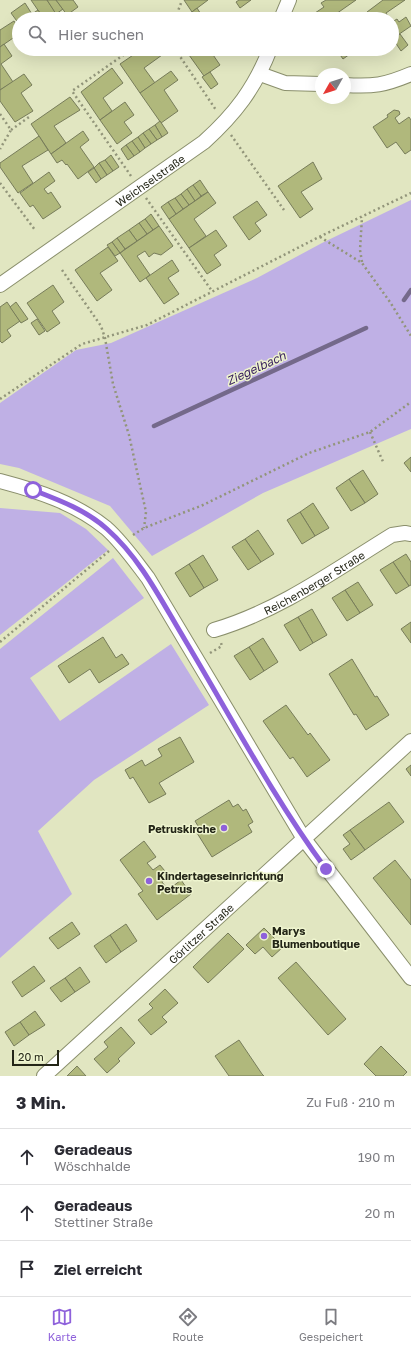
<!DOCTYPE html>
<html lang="de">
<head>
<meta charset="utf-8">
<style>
	body { margin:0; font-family:"Golos Text",sans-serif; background:#f2f2f3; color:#2b2b33 }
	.compass { position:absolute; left:315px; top:68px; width:36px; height:36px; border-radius:50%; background:#fff; box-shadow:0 4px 16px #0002; rotate:231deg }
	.scale { position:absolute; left:12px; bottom:10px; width:47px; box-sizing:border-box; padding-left:4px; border:2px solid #232517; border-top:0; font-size:11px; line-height:14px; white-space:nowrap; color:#232517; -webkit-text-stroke:3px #eef4ce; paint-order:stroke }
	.stop { position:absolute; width:12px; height:12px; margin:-9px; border:3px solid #8e61db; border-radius:50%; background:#fff }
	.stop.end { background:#8e61db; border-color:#fff; box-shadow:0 1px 4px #0008 }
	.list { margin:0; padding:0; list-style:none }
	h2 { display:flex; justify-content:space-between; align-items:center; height:52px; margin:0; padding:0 16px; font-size:17px }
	h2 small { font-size:13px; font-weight:400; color:#7c7c81 }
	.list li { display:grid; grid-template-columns:26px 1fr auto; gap:12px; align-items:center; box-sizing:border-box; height:56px; padding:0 16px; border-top:1px solid #e1e1e2 }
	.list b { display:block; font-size:15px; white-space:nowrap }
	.list p { margin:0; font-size:13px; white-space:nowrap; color:#7c7c81 }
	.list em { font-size:13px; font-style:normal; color:#7c7c81 }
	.icon { flex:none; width:22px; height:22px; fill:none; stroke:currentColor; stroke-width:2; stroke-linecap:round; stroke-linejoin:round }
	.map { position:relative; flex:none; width:411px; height:1076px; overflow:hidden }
	.search { position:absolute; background:#fff; box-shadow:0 4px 16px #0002; left:12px; right:12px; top:12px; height:44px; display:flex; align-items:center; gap:10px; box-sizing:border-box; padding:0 14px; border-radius:22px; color:#7c7c81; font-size:15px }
	.sheet { height:220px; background:#fff }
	nav { display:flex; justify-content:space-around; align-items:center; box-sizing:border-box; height:56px; border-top:1px solid #e1e1e2; background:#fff; font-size:11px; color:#7c7c81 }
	nav a { display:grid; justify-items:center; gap:2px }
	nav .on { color:#8e61db }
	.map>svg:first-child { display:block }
</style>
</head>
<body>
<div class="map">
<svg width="411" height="1076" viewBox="0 0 411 1076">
	<rect width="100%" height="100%" fill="#e1e6c1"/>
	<g fill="#bfb0e5">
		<path d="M411 200V429L263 493 152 556 110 506 19 468 0 464V403L76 350 111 343 257 278 322 243Z"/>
		<path d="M0 508 60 513 86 529 108 550 0 635Z"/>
		<path d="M113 558 144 598 30 678 60 721 171 644 209 705 94 780 38 831 72 894 0 958V649Z"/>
	</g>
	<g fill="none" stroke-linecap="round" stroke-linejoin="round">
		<g stroke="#74698a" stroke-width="4.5">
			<path d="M404 300 411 290"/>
			<path d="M154 426 366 328"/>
		</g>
	</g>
	<g fill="#b0b87c" stroke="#777c5a">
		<path d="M31 0H47L60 19H44Z"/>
		<path d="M47 0H56L63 9 56 14Z"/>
		<path d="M56 0H73L78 7 67 15Z"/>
		<path d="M184 0H208L192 12Z"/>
		<path d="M239 0H251L240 8 236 2Z"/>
		<path d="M326 0H356L333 16 335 19H315L312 15 324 7 321 3Z"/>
		<path d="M383 0H405L386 13 389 19H372L367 12Z"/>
		<path d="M25 3 35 19H19V24L11 13Z"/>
		<path d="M197 8 204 19H181L192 12Z"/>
		<path d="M38 10 44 19H35L32 14Z"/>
		<path d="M406 17 411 26 392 39V22L397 19 399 22Z"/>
		<path d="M14 21 19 29V34L0 47V30Z"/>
		<path d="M400 34 408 45 401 51 393 39Z"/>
		<path d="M4 44 12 56 1 64 13 82 0 90V47Z"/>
		<path d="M142 49 169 50 144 68 155 83 140 93 120 64Z"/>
		<path d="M190 49H209L220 65 204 76 189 55 192 52Z"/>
		<path d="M336 49H357L343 59Z"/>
		<path d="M112 68 123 83 103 98 112 111 100 120 81 92Z"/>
		<path d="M171 71 178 80 164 90 178 111 161 123 140 93Z"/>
		<path d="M210 72 218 84 211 89 202 77Z"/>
		<path d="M24 74 32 85 21 93 33 111 15 122 0 101V90Z"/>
		<path d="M70 97 80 110 54 126 66 143 51 154 31 124Z"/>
		<path d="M125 102 134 115 124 122 132 133 117 144 100 120Z"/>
		<path d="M394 110 399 111 400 114 395 118 399 124 409 117 411 120V150L405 154 396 142 387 148 373 127 388 117 387 115Z"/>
		<path d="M160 121 168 133 162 137 155 125Z"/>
		<path d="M155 125 162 137 157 140 149 129Z"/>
		<path d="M149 129 157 140 151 144 143 133Z"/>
		<path d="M83 131 89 140 80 147 94 167 78 179 67 164 66 165 62 160 57 163 51 154Z"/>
		<path d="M143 133 151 144 145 148 138 137Z"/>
		<path d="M39 136 48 150 22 166 33 183 18 193 0 167V163Z"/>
		<path d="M138 137 145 148 140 152 132 141Z"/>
		<path d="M132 141 140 152 134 156 126 145Z"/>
		<path d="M126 145 134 156 128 160 121 149Z"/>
		<path d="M111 155 119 167 113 171 105 160Z"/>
		<path d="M105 160 113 171 107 175 99 163Z"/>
		<path d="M313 162 322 179 301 192 313 209 300 218 278 186Z"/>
		<path d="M99 163 107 175 101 179 94 168Z"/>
		<path d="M94 168 101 179 96 183 88 172Z"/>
		<path d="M49 172 55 181 44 189 48 194 51 192 61 207 43 219 33 205 30 207 20 193Z"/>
		<path d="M200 180 208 192 201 196 193 185Z"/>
		<path d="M193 185 201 196 195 201 187 189Z"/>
		<path d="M187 189 195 201 189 205 181 194Z"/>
		<path d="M208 192 216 203 194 219 206 236 189 248 169 219Z"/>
		<path d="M181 194 189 205 183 209 175 198Z"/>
		<path d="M175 198 183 209 176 214 168 202Z"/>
		<path d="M257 201 267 215 255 223 261 231 249 240 233 217Z"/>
		<path d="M168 202 176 214 169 219 161 207Z"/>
		<path d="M151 214 159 226 153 230 145 219Z"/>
		<path d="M145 219 153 230 147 234 139 223Z"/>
		<path d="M139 223 147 234 137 241 129 230Z"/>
		<path d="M159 226 173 246 161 255 154 253 149 257 145 251 137 256 150 275 140 282 120 253Z"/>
		<path d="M129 230 137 241 125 249 117 238Z"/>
		<path d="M216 230 227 246 214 255 221 265 207 274 189 248Z"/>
		<path d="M117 238 125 249 120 253 112 242Z"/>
		<path d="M112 242 120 253 115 256 107 245Z"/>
		<path d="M108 247 118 261 100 273 112 290 97 301 75 270Z"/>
		<path d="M172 260 179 271 168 278 179 294 164 304 146 278Z"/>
		<path d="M53 285 64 302 52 311 60 323 47 332 27 303Z"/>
		<path d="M7 302 20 321 7 330 11 336 2 343 0 341V307Z"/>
		<path d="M16 302 28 319 21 323 10 307Z"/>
		<path d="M37 319 45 331 39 335 31 323Z"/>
		<path d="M411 457V472L404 463Z"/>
		<path d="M363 470 378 494 365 503 349 479Z"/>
		<path d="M349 479 365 503 351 511 336 488Z"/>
		<path d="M313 503 329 528 315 536 300 512Z"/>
		<path d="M300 512 315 536 302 544 287 520Z"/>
		<path d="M258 530 274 554 261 562 245 539Z"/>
		<path d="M245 539 261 562 248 570 232 547Z"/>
		<path d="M406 554 411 562V585L409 586 393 562Z"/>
		<path d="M203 555 218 580 204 588 189 564Z"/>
		<path d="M393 562 409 586 396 594 380 570Z"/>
		<path d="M189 564 204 588 190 597 175 573Z"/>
		<path d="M358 582 373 605 360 613 345 590Z"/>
		<path d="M345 590 360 613 347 621 332 598Z"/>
		<path d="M312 609 327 635 313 643 298 617Z"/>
		<path d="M298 617 313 643 300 651 284 625Z"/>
		<path d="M411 622V643L401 629Z"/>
		<path d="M103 637 116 658 122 654 129 664 99 683 90 669 69 683 58 666Z"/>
		<path d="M263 638 278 662 264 671 249 647Z"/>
		<path d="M249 647 264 671 250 680 234 656Z"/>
		<path d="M352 659 375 697 377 696 389 715 366 730 356 714 354 715 329 674Z"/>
		<path d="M286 705 308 735 310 733 330 760 307 777 293 757 290 759 263 721Z"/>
		<path d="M180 737 194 762 159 783 166 794 149 803 133 777 130 779 125 770 142 760 145 766 162 756 158 749Z"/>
		<path d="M411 765V776L406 769Z"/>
		<path d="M229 800 233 807 238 804 243 811 246 809 253 822 248 825 252 832 212 857 197 833 201 831 195 821Z"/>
		<path d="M389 802 404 822 365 850 350 830Z"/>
		<path d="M350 830 365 850 351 860 343 849 350 844 343 835Z"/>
		<path d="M144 841 156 857 147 863 153 870 160 865 169 876 162 882 168 890 181 880 191 894 157 920 138 894 143 891 120 860Z"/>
		<path d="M395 860 411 880V925L373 878Z"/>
		<path d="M72 922 80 934 58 949 49 938Z"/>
		<path d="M126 924 137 941 121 952 110 935Z"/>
		<path d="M264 928 283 947 272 957 263 947 255 954 246 945Z"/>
		<path d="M228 933 244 949 208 983 193 967Z"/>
		<path d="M110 935 121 952 106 963 94 946Z"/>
		<path d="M296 962 346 1019 328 1035 278 978Z"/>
		<path d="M34 966 45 981 22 997 12 982Z"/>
		<path d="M80 967 90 982 75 992 65 978Z"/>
		<path d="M65 978 75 992 61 1002 50 988Z"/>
		<path d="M165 989 178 1003 162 1017 167 1022 151 1035 138 1020 153 1008 149 1004Z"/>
		<path d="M35 1011 45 1025 29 1035 20 1022Z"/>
		<path d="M20 1022 29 1035 14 1046 5 1032Z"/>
		<path d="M121 1027 135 1043 118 1059 120 1061 107 1073 94 1059 108 1047 104 1042Z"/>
		<path d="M239 1040 262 1074 264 1076H229L215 1056Z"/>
		<path d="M381 1046 407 1072 403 1076H376L364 1064Z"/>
		<path d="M77 1066 86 1076H67Z"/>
	</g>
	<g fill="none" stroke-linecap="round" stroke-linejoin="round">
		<defs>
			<g id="minor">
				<path d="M281 19 289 0"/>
				<path d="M260 74 285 83 321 84"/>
				<path d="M345 85C373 87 385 85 411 74"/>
				<path id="s1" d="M0 285 204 142C235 114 255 88 270 49"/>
				<path d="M0 481C38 491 75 503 106 528 122 542 135 561 148 578L304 839 411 978"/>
				<path id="s2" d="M214 630C279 611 335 570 392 535L405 533 411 534"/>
				<path id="s3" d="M44 1076 411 741"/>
			</g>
		</defs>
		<use href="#minor" stroke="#8a8f6c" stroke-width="16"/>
		<g stroke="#92957a" stroke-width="2.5" stroke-dasharray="2 3" stroke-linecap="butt">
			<path d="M175 19 181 3"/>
			<path d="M175 49 216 110"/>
			<path d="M0 114 11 130 0 149"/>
			<path d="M11 130 29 117"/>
			<path d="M231 135 284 210"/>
			<path d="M131 176 72 91 132 49"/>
			<path d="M0 183 35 230"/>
			<path d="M146 198 212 291"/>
			<path d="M320 237 362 263 390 302 411 336"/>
			<path d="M362 262 360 250 362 217"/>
			<path d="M62 270 101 326 105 338 113 384 129 435 146 512 144 528"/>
			<path d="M0 399 82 344 147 325 319 237 411 193"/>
			<path d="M370 432 384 464"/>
			<path d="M133 535 144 528 203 505 309 453 370 432 411 402"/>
			<path d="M0 642 109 551"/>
			<path d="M210 653 222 646 221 643"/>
		</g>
		<use href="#minor" stroke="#fff" stroke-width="14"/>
	</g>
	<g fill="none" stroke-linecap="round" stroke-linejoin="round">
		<path stroke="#8e61db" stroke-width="5" d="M33 490C59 500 86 510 107 529 141 559 162 602 185 640 231 717 273 797 326 869"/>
	</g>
	<g fill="#8e61db" stroke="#eef4ce" stroke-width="1.5">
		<circle cx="224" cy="828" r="4"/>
		<circle cx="149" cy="881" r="4"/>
		<circle cx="264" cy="936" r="4"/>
	</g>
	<g text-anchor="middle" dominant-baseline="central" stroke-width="3" stroke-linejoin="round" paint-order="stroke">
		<g font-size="11" fill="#232517" stroke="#eef4ce">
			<text stroke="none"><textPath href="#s1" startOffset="183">Weichselstraße</textPath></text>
			<text stroke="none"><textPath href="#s2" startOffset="111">Reichenberger Straße</textPath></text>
			<text stroke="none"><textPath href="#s3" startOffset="212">Görlitzer Straße</textPath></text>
		</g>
		<g font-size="11" font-weight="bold" fill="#232517" stroke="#eef4ce" text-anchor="start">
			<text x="216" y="828" text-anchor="end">Petruskirche</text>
			<text x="157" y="875">Kindertageseinrichtung<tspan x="157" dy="13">Petrus</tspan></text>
			<text x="272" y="930">Marys<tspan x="272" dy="13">Blumenboutique</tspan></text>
		</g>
		<g font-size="12" font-style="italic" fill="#351b5c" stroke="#eef4ce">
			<text transform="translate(256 368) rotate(-25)">Ziegelbach</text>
		</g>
	</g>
</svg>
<svg class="compass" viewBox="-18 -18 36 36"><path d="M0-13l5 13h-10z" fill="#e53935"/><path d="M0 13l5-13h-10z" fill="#7c7c81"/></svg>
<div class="scale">20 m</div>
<div class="stop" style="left:33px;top:490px"></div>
<div class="stop end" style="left:326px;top:869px"></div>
<div class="search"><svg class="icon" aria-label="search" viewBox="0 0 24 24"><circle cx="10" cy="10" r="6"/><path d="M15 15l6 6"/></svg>Hier suchen</div>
</div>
<section class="sheet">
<h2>3 Min.<small>Zu Fuß · 210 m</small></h2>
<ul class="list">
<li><svg class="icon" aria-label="ahead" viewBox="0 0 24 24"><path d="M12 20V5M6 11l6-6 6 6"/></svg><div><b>Geradeaus</b><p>Wöschhalde</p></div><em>190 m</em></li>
<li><svg class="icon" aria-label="ahead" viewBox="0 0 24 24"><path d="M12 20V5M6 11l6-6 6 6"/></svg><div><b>Geradeaus</b><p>Stettiner Straße</p></div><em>20 m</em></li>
<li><svg class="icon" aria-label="arrive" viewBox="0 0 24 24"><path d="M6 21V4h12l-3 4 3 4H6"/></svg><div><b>Ziel erreicht</b></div></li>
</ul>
</section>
<nav>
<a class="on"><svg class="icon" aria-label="map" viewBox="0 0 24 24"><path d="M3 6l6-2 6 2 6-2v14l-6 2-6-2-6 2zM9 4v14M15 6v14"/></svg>Karte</a>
<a><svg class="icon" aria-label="directions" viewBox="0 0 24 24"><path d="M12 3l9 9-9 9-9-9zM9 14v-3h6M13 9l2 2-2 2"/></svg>Route</a>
<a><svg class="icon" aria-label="saved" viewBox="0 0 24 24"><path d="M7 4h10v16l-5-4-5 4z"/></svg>Gespeichert</a>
</nav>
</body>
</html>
